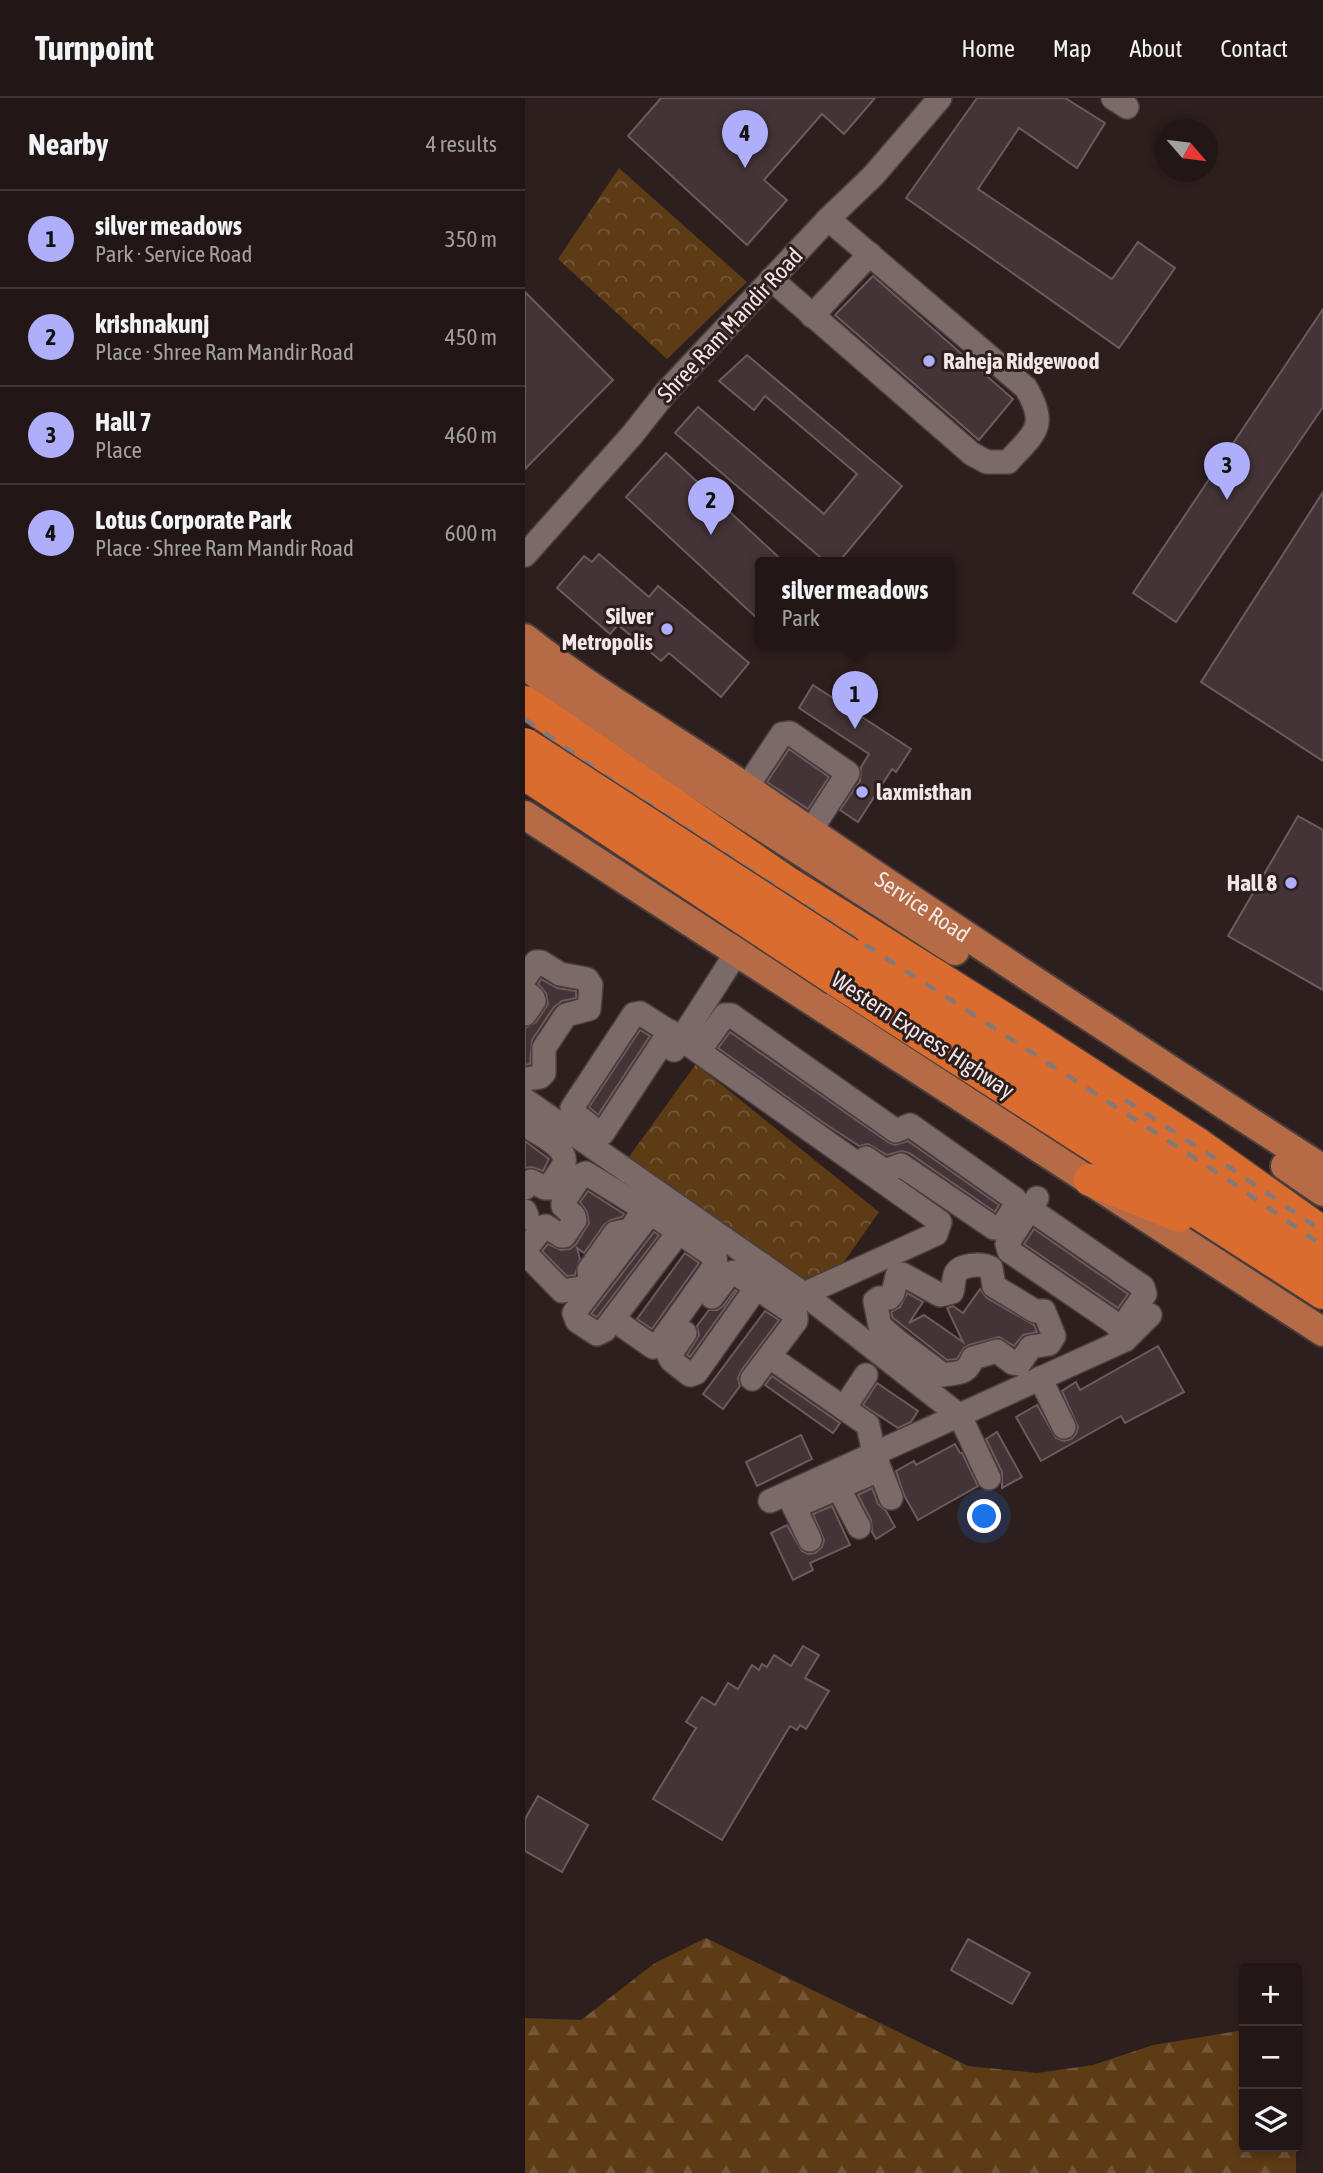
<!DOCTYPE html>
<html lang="en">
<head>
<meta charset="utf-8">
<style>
	body { margin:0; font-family:"Asap Condensed",sans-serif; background:#2a201f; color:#f1f3f6 }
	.controls { position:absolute; right:21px; bottom:21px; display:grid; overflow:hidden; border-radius:7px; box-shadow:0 4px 10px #0003 }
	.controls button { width:63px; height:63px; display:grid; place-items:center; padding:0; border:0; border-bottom:2px solid #3f3635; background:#221716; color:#f1f3f6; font:35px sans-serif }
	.compass { position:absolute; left:630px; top:21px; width:63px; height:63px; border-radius:50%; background:#221716; box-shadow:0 4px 10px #0003; rotate:118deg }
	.you { position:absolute; left:460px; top:1419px; width:24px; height:24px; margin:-18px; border:5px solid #fff; border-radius:50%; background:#1a73e8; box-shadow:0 0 0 10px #1a73e833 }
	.badge { display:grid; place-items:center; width:46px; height:46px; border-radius:50%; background:#afaefa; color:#111; font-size:23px; font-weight:700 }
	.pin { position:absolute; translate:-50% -58px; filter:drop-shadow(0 2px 4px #0008) }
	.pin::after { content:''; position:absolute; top:37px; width:24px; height:21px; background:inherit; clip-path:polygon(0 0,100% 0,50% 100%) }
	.popup { position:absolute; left:230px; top:459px; width:200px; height:91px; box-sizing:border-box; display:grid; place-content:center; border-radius:7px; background:#221716; filter:drop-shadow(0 2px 5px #0005); font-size:23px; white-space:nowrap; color:#a29fa1 }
	.popup b { font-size:26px; color:#f1f3f6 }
	.popup::after { content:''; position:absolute; left:50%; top:100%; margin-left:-14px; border:14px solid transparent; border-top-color:#221716 }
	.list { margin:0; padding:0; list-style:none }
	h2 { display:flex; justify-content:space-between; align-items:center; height:91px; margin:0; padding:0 28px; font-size:30px }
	h2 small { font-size:23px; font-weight:400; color:#a29fa1 }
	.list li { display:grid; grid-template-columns:46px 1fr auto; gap:21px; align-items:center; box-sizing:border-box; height:98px; padding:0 28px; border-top:2px solid #3f3635 }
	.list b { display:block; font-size:26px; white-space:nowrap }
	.list p { margin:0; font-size:23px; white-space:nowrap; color:#a29fa1 }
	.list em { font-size:23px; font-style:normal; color:#a29fa1 }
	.icon { flex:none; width:38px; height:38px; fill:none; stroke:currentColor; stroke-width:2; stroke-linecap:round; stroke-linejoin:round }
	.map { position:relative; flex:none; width:798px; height:2075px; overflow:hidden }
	header { display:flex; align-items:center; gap:42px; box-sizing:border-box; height:98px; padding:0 35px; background:#221716; border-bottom:2px solid #3f3635 }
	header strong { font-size:33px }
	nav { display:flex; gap:38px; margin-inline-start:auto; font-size:24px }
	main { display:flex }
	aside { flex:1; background:#221716 }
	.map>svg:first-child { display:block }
</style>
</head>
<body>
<header>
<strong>Turnpoint</strong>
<nav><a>Home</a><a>Map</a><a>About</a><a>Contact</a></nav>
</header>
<main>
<aside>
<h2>Nearby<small>4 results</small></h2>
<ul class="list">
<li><span class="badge">1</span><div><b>silver meadows</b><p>Park · Service Road</p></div><em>350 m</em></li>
<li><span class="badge">2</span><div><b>krishnakunj</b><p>Place · Shree Ram Mandir Road</p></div><em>450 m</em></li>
<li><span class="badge">3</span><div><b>Hall 7</b><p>Place</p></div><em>460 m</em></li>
<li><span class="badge">4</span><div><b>Lotus Corporate Park</b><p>Place · Shree Ram Mandir Road</p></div><em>600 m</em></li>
</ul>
</aside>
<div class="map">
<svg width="798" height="2075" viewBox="0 0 798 2075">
	<defs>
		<pattern id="forest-firs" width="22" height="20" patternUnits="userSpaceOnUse" patternTransform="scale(1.75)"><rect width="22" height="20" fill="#5c3b15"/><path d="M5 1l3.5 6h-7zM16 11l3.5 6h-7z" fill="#745737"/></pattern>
		<pattern id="park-crowns" width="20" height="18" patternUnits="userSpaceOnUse" patternTransform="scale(1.75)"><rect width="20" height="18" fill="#5c3b15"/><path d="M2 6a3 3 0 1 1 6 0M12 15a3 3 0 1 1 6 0" fill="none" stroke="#745737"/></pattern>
	</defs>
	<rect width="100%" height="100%" fill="#2d1f1d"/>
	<path fill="url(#forest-firs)" d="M181 1840 443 1968 512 1975 568 1967 628 1947 719 1932V2049H771V2075H0V1920L56 1922 130 1865Z"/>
	<g fill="url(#park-crowns)">
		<path d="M94 70 222 184 142 261 33 161Z"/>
		<path d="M171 966 354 1114 314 1171 280 1187 101 1063Z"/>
	</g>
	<g fill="#443437" stroke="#6c5b5e" stroke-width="2">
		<path d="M136 0H350L319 36 297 16 239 82 262 102 222 147 103 38Z"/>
		<path d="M452 0H540L580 25 552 70 494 30 453 91 587 181 613 144 650 170 594 250 381 100Z"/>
		<path d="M348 178 488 301 454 342 310 217Z"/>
		<path d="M0 194 88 282 0 371Z"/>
		<path d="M798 211V309L651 524 608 495Z"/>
		<path d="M222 257 377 388 313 465H302L150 335 173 309 299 416 332 376 240 298 229 312 194 283Z"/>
		<path d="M141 355 260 465H235V523L101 399Z"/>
		<path d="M798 394V663L676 584Z"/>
		<path d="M74 456 124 499 133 488 224 565 196 599 144 555 136 563 93 527 85 536 32 490 59 458 67 464Z"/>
		<path d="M288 587 386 651 371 674 367 671 333 724 315 712 335 683 336 669 344 656 274 610Z"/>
		<path d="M264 651 304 679 283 711 242 684Z"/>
		<path d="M773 718 798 732V892L703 838Z"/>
		<path d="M16 881 32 890 51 893V900L37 903 29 909 7 942 5 966 0 967V930L11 924 23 906 21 895 13 886Z"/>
		<path d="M115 932 125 938 73 1017 64 1009Z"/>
		<path d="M205 934 363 1044 370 1047 383 1043 474 1107 470 1114 384 1055 377 1053 362 1057 343 1046 334 1048 299 1025 193 950Z"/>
		<path d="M0 1043 24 1061 18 1073 7 1069 0 1070Z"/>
		<path d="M63 1093 99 1116 97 1119 86 1122 79 1127 59 1155 52 1150 55 1161 50 1177 42 1178 17 1153 23 1146 36 1152 45 1151 51 1146 64 1125 62 1114 55 1104Z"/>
		<path d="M509 1131 603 1196 593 1210 499 1146Z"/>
		<path d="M129 1134 134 1137 72 1219 66 1216Z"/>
		<path d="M160 1155 174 1165 127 1231 112 1221Z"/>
		<path d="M455 1191 462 1200 509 1227 512 1234 498 1237 489 1248 474 1239 444 1247 439 1250 432 1261 422 1262 368 1220 366 1214 375 1209 382 1195 398 1204 384 1225 399 1217 438 1244 422 1210 428 1208 438 1215Z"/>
		<path d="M210 1192 212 1193 165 1259 162 1257 174 1237 172 1228 184 1212H192L198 1208Z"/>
		<path d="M240 1213 254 1222 216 1273 213 1280 215 1288 198 1311 178 1296Z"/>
		<path d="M633 1248 659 1294 600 1325 596 1318 516 1363 491 1319 512 1307 531 1340 539 1343 546 1341 551 1336 553 1329 537 1293 551 1284 555 1292Z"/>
		<path d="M247 1278 315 1325 308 1335 240 1287Z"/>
		<path d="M352 1285 393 1313 386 1324 373 1330 338 1307Z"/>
		<path d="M472 1334 497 1379 477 1390V1374L461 1341Z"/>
		<path d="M276 1337 287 1361 232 1388 221 1364Z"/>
		<path d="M430 1346 435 1355H437L453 1388 393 1422 379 1397 371 1373 389 1363 391 1367Z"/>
		<path d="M347 1390 353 1406 361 1413 370 1429 351 1441 347 1434 346 1422 333 1397Z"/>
		<path d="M307 1408 325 1447 285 1465 288 1472 268 1482 246 1435 262 1427 277 1453 283 1456 290 1455 297 1449 299 1442 288 1416Z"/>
		<path d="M278 1548 294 1557 280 1580 304 1593 281 1631 275 1627 272 1632 265 1628 197 1742 128 1701 171 1630 161 1624 177 1599 190 1607 203 1585 213 1591 227 1567 234 1572 237 1566 242 1569 249 1557 266 1568Z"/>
		<path d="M13 1698 63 1727 37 1774 0 1753V1721Z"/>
		<path d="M443 1841 505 1875 487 1906 426 1872Z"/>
	</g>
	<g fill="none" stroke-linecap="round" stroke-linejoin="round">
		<defs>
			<g id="minor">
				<path d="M588 0 602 9"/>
				<path d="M246 181 447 356 462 364H483C509 335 524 329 501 290L303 121"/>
				<path d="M287 218 345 156"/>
				<path d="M0 457 107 337 141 294 303 121 348 78 415 0"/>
				<path d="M212 704 257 636 265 635 323 675 277 746"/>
				<path d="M0 880 11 864H16L35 876 62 881 66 887 64 911 41 917 19 950V975L15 979 0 981"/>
				<path d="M0 893 8 900 9 903 0 916"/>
				<path d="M145 933 78 1035H74L49 1015 47 1010 109 916 115 915 156 941 415 1124 411 1136 279 1196"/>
				<path d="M179 946 200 917H206L371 1033 385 1027 490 1101 492 1105 477 1129 469 1130 376 1067 360 1073 341 1060"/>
				<path d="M149 952 221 840"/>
				<path d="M0 1002 279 1196 435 1318 464 1380"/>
				<path d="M0 1027C11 1034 43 1049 39 1065 36 1073 28 1082 24 1090H20L6 1083 0 1090"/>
				<path d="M512 1100 482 1146 484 1153 591 1226 600 1242"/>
				<path d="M505 1111 618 1189 620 1196 600 1225 591 1226"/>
				<path d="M0 1113 2 1118 0 1120"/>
				<path d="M114 1119 105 1132 90 1135 64 1172 65 1184 62 1189 37 1193 1 1156V1151L18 1129 21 1128 36 1138H39L50 1122 49 1118 38 1108V1105L56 1077 61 1075 119 1111"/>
				<path d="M187 1199 204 1176 209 1174 271 1217V1223L227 1281"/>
				<path d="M88 1221 128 1249 134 1246 191 1166 190 1159 129 1117 123 1118 49 1215 52 1223 72 1236 80 1232 88 1221 154 1134 166 1118"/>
				<path d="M160 1235 144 1258 147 1263 165 1277 171 1275 244 1172"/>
				<path d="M245 1259 343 1327 349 1356 366 1400"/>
				<path d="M362 1260 374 1244 355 1228 350 1203 354 1200H364L368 1195 372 1178 377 1176 415 1197 427 1194C429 1188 428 1183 430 1177 433 1166 458 1165 466 1170L469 1188 510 1213H519L529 1238 524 1246 506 1249 494 1266 488 1265 472 1253 448 1260C441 1277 435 1274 418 1277L374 1244"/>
				<path d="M515 1280 539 1329"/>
				<path d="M319 1310 341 1277"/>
				<path d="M314 1391 334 1429"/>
				<path d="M263 1396 285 1442"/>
				<path d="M245 1403 600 1242 625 1217"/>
				<path d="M269 1409 354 1372"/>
			</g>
			<g id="major">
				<path id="s1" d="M0 540C71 596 149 640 223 691 413 821 605 946 798 1071"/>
				<path d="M0 567 57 612 430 853"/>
				<path d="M0 717 798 1234"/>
				<path d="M760 1068 798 1094"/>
			</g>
			<g id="highway">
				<path d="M0 604 260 783 494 930 673 1046 798 1135"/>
				<path d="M324 856 798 1164"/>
				<path d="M311 882 798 1195"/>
				<path d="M565 1082 654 1118"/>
			</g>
		</defs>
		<use href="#minor" stroke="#4a3e3d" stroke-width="26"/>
		<use href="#major" stroke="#4a3e3d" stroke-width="32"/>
		<use href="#highway" stroke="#4a3e3d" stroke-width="35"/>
		<use href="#minor" stroke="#7c6a68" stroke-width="23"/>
		<use href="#major" stroke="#b56b46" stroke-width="28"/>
		<use href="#highway" stroke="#db6c30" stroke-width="32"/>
		<g stroke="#857978" stroke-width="4.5" stroke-dasharray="12 12" stroke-linecap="butt">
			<path d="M0 621 83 680 702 1081 798 1148"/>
			<path d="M600 1002 707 1071 798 1134"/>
		</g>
		<defs>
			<g id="highway-bridge">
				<path d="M0 646 324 856"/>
				<path d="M0 676 311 882"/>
			</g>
		</defs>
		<use href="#highway-bridge" stroke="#4a3e3d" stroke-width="35" stroke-linecap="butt"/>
		<use href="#highway-bridge" stroke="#db6c30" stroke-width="32"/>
	</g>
	<g fill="#afaefa" stroke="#2d1f1d" stroke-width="2.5">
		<circle cx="404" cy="263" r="7"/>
		<circle cx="142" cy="531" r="7"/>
		<circle cx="337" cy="694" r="7"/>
		<circle cx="766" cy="785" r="7"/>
	</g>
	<g text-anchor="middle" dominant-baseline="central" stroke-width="6" stroke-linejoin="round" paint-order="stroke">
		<g font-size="23" fill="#f1e7e6" stroke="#2d1f1d">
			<text transform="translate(205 227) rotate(-47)">Shree Ram Mandir Road</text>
			<text stroke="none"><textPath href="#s1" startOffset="480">Service Road</textPath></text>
			<text transform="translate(398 937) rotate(33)">Western Express Highway</text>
		</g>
		<g font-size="23" font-weight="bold" fill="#f1e7e6" stroke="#2d1f1d" text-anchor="start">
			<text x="418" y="263">Raheja Ridgewood</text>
			<text x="128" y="518" text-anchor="end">Silver<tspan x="128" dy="26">Metropolis</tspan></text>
			<text x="351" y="694">laxmisthan</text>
			<text x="752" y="785" text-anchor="end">Hall 8</text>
		</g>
	</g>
</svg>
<div class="controls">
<button>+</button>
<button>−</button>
<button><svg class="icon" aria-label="layers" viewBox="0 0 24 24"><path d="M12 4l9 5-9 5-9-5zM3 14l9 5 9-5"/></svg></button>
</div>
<svg class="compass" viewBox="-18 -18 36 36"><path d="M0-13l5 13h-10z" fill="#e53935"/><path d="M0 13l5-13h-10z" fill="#a29fa1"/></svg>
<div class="you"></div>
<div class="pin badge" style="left:330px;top:631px">1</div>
<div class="popup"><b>silver meadows</b>Park</div>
<div class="pin badge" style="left:186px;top:437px">2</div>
<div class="pin badge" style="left:702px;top:402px">3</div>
<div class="pin badge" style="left:220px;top:70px">4</div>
</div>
</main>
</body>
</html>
